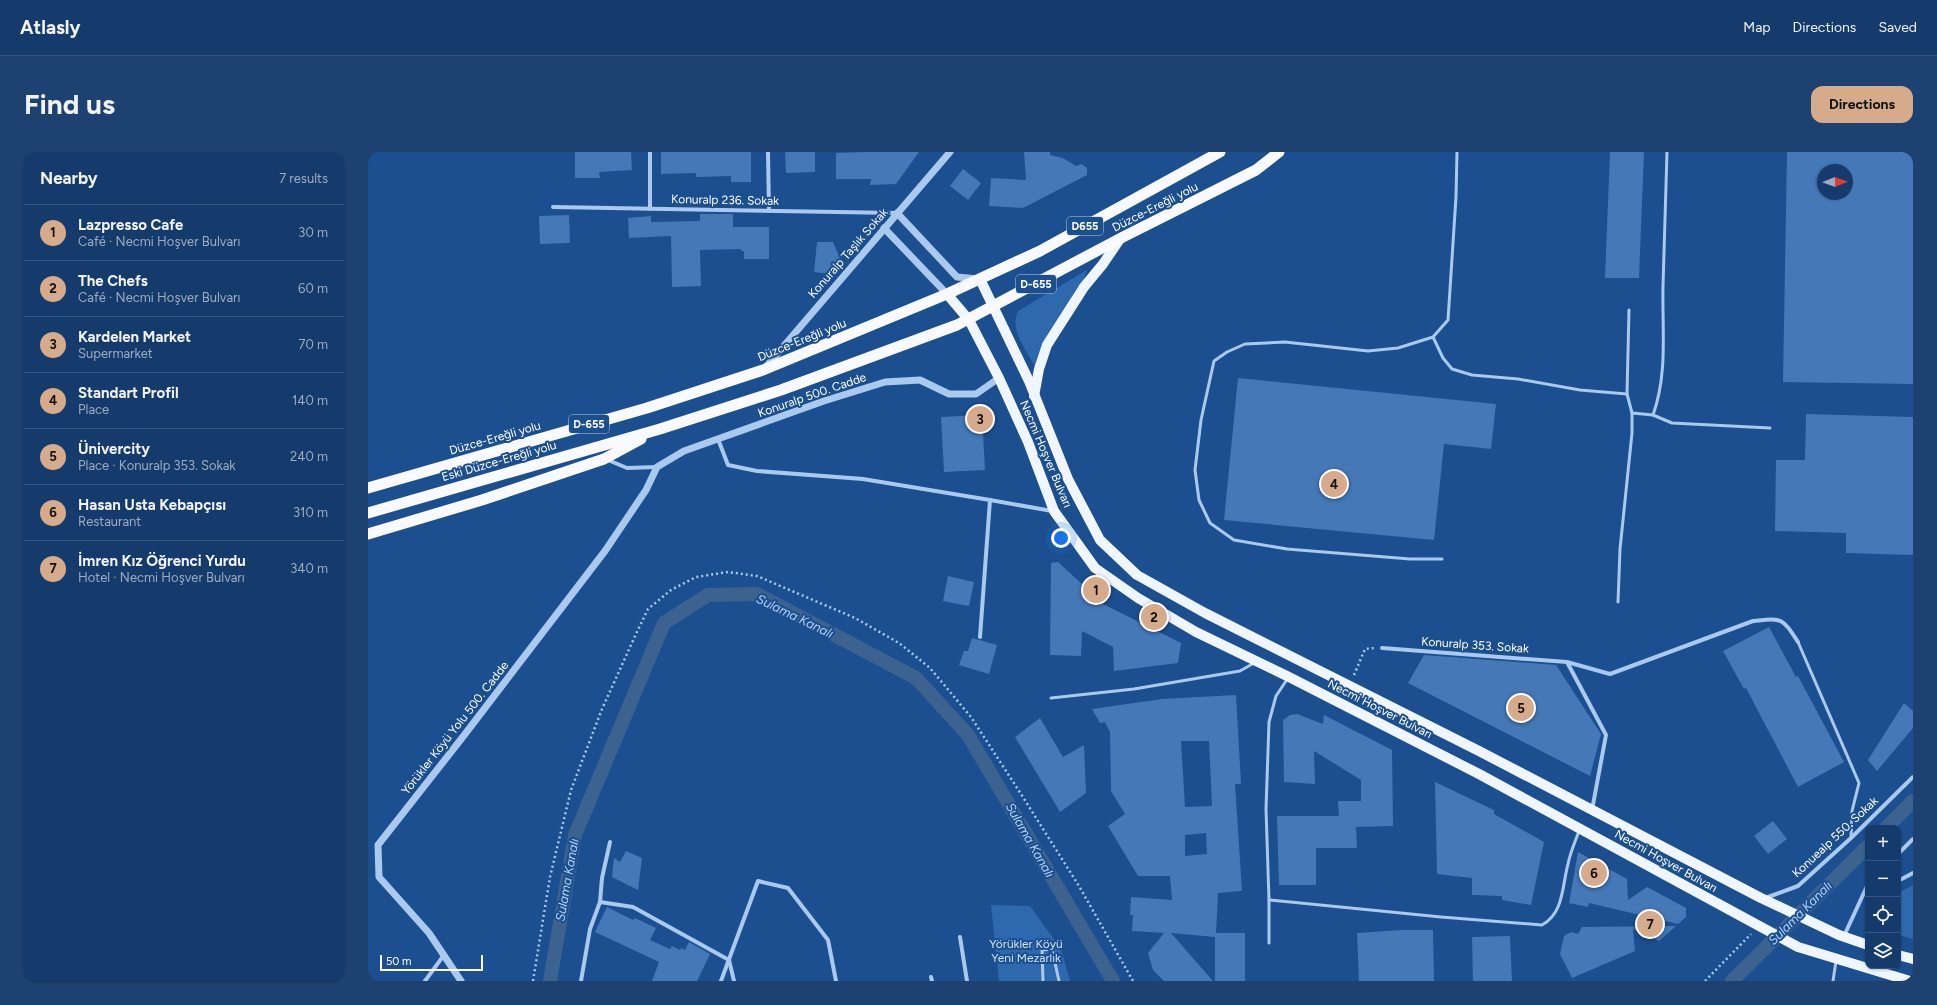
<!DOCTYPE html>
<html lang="en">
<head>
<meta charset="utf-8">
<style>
	body { margin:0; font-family:Figtree,sans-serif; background:#1d4271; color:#f1f3f6 }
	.controls { position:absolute; right:12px; bottom:12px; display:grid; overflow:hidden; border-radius:8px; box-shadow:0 1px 3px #0004 }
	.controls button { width:36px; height:36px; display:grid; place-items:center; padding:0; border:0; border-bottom:1px solid #33557e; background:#143b6b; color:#f1f3f6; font:20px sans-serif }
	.compass { position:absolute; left:1449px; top:12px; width:36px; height:36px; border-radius:50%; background:#143b6b; box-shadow:0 1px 3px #0004; rotate:89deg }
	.scale { position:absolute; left:12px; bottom:10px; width:103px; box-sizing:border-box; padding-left:4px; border:2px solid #fff; border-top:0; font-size:11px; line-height:14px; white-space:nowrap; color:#fff; -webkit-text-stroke:3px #1b4f8f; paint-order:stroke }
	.you { position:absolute; left:693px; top:386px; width:14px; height:14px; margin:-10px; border:3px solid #fff; border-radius:50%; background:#1a73e8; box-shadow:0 0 0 6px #1a73e833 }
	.badge { display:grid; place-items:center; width:26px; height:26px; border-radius:50%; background:#d6ab8b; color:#111; font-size:13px; font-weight:700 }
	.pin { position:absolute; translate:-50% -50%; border:2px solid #fff; box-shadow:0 1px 4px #0006 }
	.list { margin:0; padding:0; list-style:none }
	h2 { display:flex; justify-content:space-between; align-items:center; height:52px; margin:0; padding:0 16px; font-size:17px }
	h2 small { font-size:13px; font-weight:400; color:#9dadc1 }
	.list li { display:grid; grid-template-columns:26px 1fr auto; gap:12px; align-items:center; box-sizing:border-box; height:56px; padding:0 16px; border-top:1px solid #33557e }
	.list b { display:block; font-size:15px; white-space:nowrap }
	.list p { margin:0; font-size:13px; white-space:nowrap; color:#9dadc1 }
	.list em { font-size:13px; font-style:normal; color:#9dadc1 }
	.icon { flex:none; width:22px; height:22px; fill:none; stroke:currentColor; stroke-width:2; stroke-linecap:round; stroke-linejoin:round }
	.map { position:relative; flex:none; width:1545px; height:829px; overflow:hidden; border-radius:12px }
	header { display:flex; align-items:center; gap:24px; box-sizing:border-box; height:56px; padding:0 20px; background:#143b6b; border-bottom:1px solid #33557e }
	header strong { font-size:19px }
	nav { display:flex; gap:22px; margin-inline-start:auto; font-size:14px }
	.intro { display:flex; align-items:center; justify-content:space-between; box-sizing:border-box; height:96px; padding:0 24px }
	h1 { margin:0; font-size:28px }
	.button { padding:10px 18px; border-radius:12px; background:#d6ab8b; color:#111; font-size:14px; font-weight:700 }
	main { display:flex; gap:24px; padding:0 24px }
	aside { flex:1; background:#143b6b; border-radius:12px; box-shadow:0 1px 3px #0004 }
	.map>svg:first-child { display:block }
</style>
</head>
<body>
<header>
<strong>Atlasly</strong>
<nav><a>Map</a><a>Directions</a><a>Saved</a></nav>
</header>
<div class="intro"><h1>Find us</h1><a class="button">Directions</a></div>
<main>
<aside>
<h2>Nearby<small>7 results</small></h2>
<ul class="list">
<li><span class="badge">1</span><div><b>Lazpresso Cafe</b><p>Café · Necmi Hoşver Bulvarı</p></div><em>30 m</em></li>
<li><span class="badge">2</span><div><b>The Chefs</b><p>Café · Necmi Hoşver Bulvarı</p></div><em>60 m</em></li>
<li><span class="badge">3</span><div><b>Kardelen Market</b><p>Supermarket</p></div><em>70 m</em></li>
<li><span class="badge">4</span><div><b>Standart Profil</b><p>Place</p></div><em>140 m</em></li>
<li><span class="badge">5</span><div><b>Ünivercity</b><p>Place · Konuralp 353. Sokak</p></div><em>240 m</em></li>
<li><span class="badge">6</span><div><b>Hasan Usta Kebapçısı</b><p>Restaurant</p></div><em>310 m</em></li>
<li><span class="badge">7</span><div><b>İmren Kız Öğrenci Yurdu</b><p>Hotel · Necmi Hoşver Bulvarı</p></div><em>340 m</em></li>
</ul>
</aside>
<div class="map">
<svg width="1545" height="829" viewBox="0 0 1545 829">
	<rect width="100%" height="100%" fill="#1b4f8f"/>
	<g fill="#2e69ad">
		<path d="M719 118 715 129 706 140 667 214C658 198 641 177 650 159Z"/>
		<path d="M1545 733V787L1530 783V741Z"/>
		<path d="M623 753 662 754 693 797 702 829H631Z"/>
	</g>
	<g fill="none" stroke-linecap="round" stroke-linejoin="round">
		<g stroke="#3c6290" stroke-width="14">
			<path d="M1518 676 1545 649"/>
			<path d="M182 829 207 683 296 471 340 443 389 442 548 526 600 583 745 829"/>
			<path d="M1364 829 1500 694"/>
		</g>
	</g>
	<g fill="#4478b7" fill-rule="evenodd">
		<path d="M207 0H263L264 18 231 20 232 26H207Z"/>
		<path d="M293 0H383V30H363V24L328 25V21L293 22Z"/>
		<path d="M417 0H447V20L418 21Z"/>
		<path d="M498 0H551L528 32 502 33 503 27H468V1Z"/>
		<path d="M656 0H682V3L695 6 708 14 714 12 719 16V23L655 56 621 54 623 26 658 28Z"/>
		<path d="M1242 0H1276L1271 126H1237Z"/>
		<path d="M1419 0H1545V232L1415 230ZM1455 18H1479V42H1455Z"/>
		<path d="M595 17 613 31 600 48 582 34Z"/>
		<path d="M332 62H365V75H401V107H376V99H373V97L332 98 333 134 304 135 303 84 261 86 260 66 283 64V70L332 69Z"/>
		<path d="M201 63 202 91 172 92 171 64Z"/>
		<path d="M449 90H465L473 109 462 122 446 120Z"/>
		<path d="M870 226 1128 252 1123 297 1076 292 1066 388 856 368Z"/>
		<path d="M1438 262 1545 265V403L1478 401V381L1407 379 1408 308H1437Z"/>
		<path d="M614 263 617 318 576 320 573 265Z"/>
		<path d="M690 410 730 447 729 449 813 491 810 511 746 519 745 495 714 479 713 504 682 503 683 411Z"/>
		<path d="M580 424 606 430 601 454 575 449Z"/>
		<path d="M1401 475 1428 525 1430 524 1476 610 1430 635 1378 536 1376 537 1355 499Z"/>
		<path d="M604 486 629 493 621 522 591 513 596 499H600Z"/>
		<path d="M1056 503 1188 513 1233 582 1222 624 1040 531Z"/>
		<path d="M868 543 873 632H867L874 739 850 741 848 781H877V829H847V785L803 781 845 829H796L785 818 780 801 796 781 764 779 765 763H762L763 745 804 748 802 724H770L740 674 757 662 743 639 742 580 737 570 732 571 724 557 794 547ZM813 589H841L844 654 817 655ZM838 681 839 702 817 704V683Z"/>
		<path d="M1536 551 1545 559V576L1509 619 1500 608Z"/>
		<path d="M929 562 955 572 956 563 1024 598 1025 674 988 675 989 696H948V733H911L909 664H971L970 649H993V628L946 599 947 632 916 630 915 568 922 563Z"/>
		<path d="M672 566 695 605 716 593 718 641 692 660 647 585Z"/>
		<path d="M1067 630 1126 658V662L1176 690 1163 753 1134 748V744L1104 743V726L1069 722Z"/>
		<path d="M1405 669 1419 687 1400 702 1386 684Z"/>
		<path d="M258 699 274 706 270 738 244 725 246 706 252 710Z"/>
		<path d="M1210 700 1259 727 1260 748 1279 735 1318 756V765L1310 772 1221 751 1220 755 1201 751Z"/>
		<path d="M239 755 265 768 267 766 288 776 282 788 302 797 304 794 312 798 313 796 317 798 321 790 342 802 329 829H284L291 810 227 780Z"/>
		<path d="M1308 774 1291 789 1265 777 1267 799 1204 826 1192 802 1196 784 1203 780 1210 782 1214 775Z"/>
		<path d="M1034 778H1065L1066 829H991L989 781Z"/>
		<path d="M1142 784 1144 829H1105L1104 785Z"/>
	</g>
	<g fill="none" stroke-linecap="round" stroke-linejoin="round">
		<g stroke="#a9c9ee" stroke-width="2.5" stroke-dasharray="2 3" stroke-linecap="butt">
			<path d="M986 523 997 497 1007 496"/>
			<path d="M165 829 182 725 203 638 234 557 268 482 280 457 303 438 328 425 360 420 389 424 487 466 531 491 562 516 603 565 653 642 711 734 765 829"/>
			<path d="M1337 829 1383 782"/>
		</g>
		<g stroke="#a9c9ee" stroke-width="3">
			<path d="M1065 185 1075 206 1084 217 1104 223 1150 227 1212 238 1259 242 1264 261V281L1252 397 1250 450"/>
			<path d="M1259 242 1261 158"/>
			<path d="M1264 261 1285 263C1300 221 1294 178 1295 134 1296 89 1298 45 1299 0"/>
			<path d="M1285 263 1304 271 1402 276"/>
			<path d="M1074 407H1042L919 397 866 388 842 371 831 348 827 318 833 268 846 209 859 200 877 192 917 190 1000 199 1030 196 1065 185 1080 168 1088 45 1089 0"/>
			<path d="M1430 490 1491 631 1484 659 1483 686"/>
			<path d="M683 546 766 537 872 519 886 511"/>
			<path d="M901 748 1073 765 1174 773C1196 761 1194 734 1200 712 1202 701 1207 690 1211 679"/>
			<path d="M901 791V748L898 657 901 570 908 544 920 526"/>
			<path d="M675 829 674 798 684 797 691 829"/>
			<path d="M1465 829 1468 809"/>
		</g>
		<g stroke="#a9c9ee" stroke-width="4">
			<path d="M282 0V57"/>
			<path d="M400 0 401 59"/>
			<path d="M185 55 529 61"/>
			<path d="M350 287 360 313 389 319 495 327 622 348 612 485"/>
			<path d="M240 308 259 316 289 315"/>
			<path d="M622 348 684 359"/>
			<path d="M1014 496 1199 510 1242 522 1385 469C1414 466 1414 465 1430 490"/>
			<path d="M1199 510 1238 583 1224 658"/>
			<path d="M1530 702 1545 687"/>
			<path d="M1530 729 1545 721"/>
			<path d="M1400 745 1430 734 1483 686 1545 625"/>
			<path d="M232 750 234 726 242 690"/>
			<path d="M1476 784 1500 732"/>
			<path d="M592 785 599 829"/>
			<path d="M563 825 564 829"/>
			<path d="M57 829 76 803"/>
			<path d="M213 829 222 777 232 750 265 755 361 808 366 829"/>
			<path d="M353 829 390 729 420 736 460 788 468 829"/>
		</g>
		<g stroke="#a9c9ee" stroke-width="7">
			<path d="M529 61 589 125 610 127"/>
			<path d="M516 76 579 142"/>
			<path d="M397 216 582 0"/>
			<path d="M93 829 61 781 11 725 10 693 94 586 237 399 278 338 289 315 316 299 456 249 517 230 552 228 581 242H608L631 226"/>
		</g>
		<g stroke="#f0f6ff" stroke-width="10">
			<path d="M612 127 661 229 700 327 732 388 769 423 837 461 1111 599 1393 746 1471 783 1500 793"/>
			<path d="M579 142 601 168 631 226 660 290 686 359 727 416 770 446 828 480 921 525 1111 622 1430 795 1542 829"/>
			<path d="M666 244 671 217 679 193 716 135 735 112 752 87"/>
			<path d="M1530 803 1545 807"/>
		</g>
		<g stroke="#f8faff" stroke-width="11">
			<path d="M0 336 279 256 395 218 579 142 672 99 852 0"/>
			<path d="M0 361 292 277 413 238 589 173 755 85 888 18 911 0"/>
			<path d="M0 382 114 348 236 307 273 287"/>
		</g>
	</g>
	<g text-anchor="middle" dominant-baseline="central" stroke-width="4" stroke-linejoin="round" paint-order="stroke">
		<g fill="#1b4f8f" stroke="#bbcadd" stroke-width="1">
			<rect x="699" y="65" width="36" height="18" rx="3"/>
			<rect x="648" y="123" width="40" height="18" rx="3"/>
			<rect x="201" y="263" width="40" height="18" rx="3"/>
		</g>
		<g font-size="11" font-weight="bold" fill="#fff">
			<text x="717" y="74">D655</text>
			<text x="668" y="132">D-655</text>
			<text x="221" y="272">D-655</text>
		</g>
		<g font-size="12" fill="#fff" stroke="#1b4f8f">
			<text transform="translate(357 48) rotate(1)">Konuralp 236. Sokak</text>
			<text transform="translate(787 55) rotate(-27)">Düzce-Ereğli yolu</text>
			<text transform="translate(480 101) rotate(-49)">Konuralp Taşlık Sokak</text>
			<text transform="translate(434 188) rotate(-22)">Düzce-Ereğli yolu</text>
			<text transform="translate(444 243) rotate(-19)">Konuralp 500. Cadde</text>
			<text transform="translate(127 286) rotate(-16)">Düzce-Ereğli yolu</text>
			<text transform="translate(678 302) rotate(67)">Necmi Hoşver Bulvarı</text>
			<text transform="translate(131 309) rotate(-16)">Eski Düzce-Ereğli yolu</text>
			<text transform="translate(1107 493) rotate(4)">Konuralp 353. Sokak</text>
			<text transform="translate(1012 557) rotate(27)">Necmi Hoşver Bulvarı</text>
			<text transform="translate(87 576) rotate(-52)">Yörükler Köyü Yolu 500. Cadde</text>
			<text transform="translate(1467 685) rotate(-43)">Konuealp 550. Sokak</text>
			<text transform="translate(1298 709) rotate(29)">Necmi Hoşver Bulvarı</text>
		</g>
		<g font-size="12" fill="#cfe3fa" stroke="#1b4f8f">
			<text x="658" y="792">Yörükler Köyü<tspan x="658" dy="14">Yeni Mezarlık</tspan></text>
		</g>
		<g font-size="13" font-style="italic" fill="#b5d3f5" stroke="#1b4f8f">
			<text transform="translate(427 464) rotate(26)">Sulama Kanalı</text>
			<text transform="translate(662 688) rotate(60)">Sulama Kanalı</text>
			<text transform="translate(199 728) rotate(-80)">Sulama Kanalı</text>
			<text transform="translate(1432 761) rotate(-45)">Sulama Kanalı</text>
		</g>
	</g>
</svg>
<div class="controls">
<button>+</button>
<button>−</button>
<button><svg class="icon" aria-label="locate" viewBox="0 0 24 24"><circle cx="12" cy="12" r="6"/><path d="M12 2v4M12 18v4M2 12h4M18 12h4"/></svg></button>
<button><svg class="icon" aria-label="layers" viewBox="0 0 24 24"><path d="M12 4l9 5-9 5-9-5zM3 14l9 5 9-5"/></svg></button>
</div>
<svg class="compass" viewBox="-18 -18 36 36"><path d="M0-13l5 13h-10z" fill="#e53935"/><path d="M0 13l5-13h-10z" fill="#9dadc1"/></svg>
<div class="scale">50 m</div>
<div class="you"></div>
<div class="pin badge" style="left:728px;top:438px">1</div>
<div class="pin badge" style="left:786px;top:465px">2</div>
<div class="pin badge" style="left:612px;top:267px">3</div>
<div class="pin badge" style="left:966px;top:332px">4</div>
<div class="pin badge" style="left:1153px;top:556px">5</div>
<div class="pin badge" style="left:1226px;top:721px">6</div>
<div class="pin badge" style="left:1282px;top:772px">7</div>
</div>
</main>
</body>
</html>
